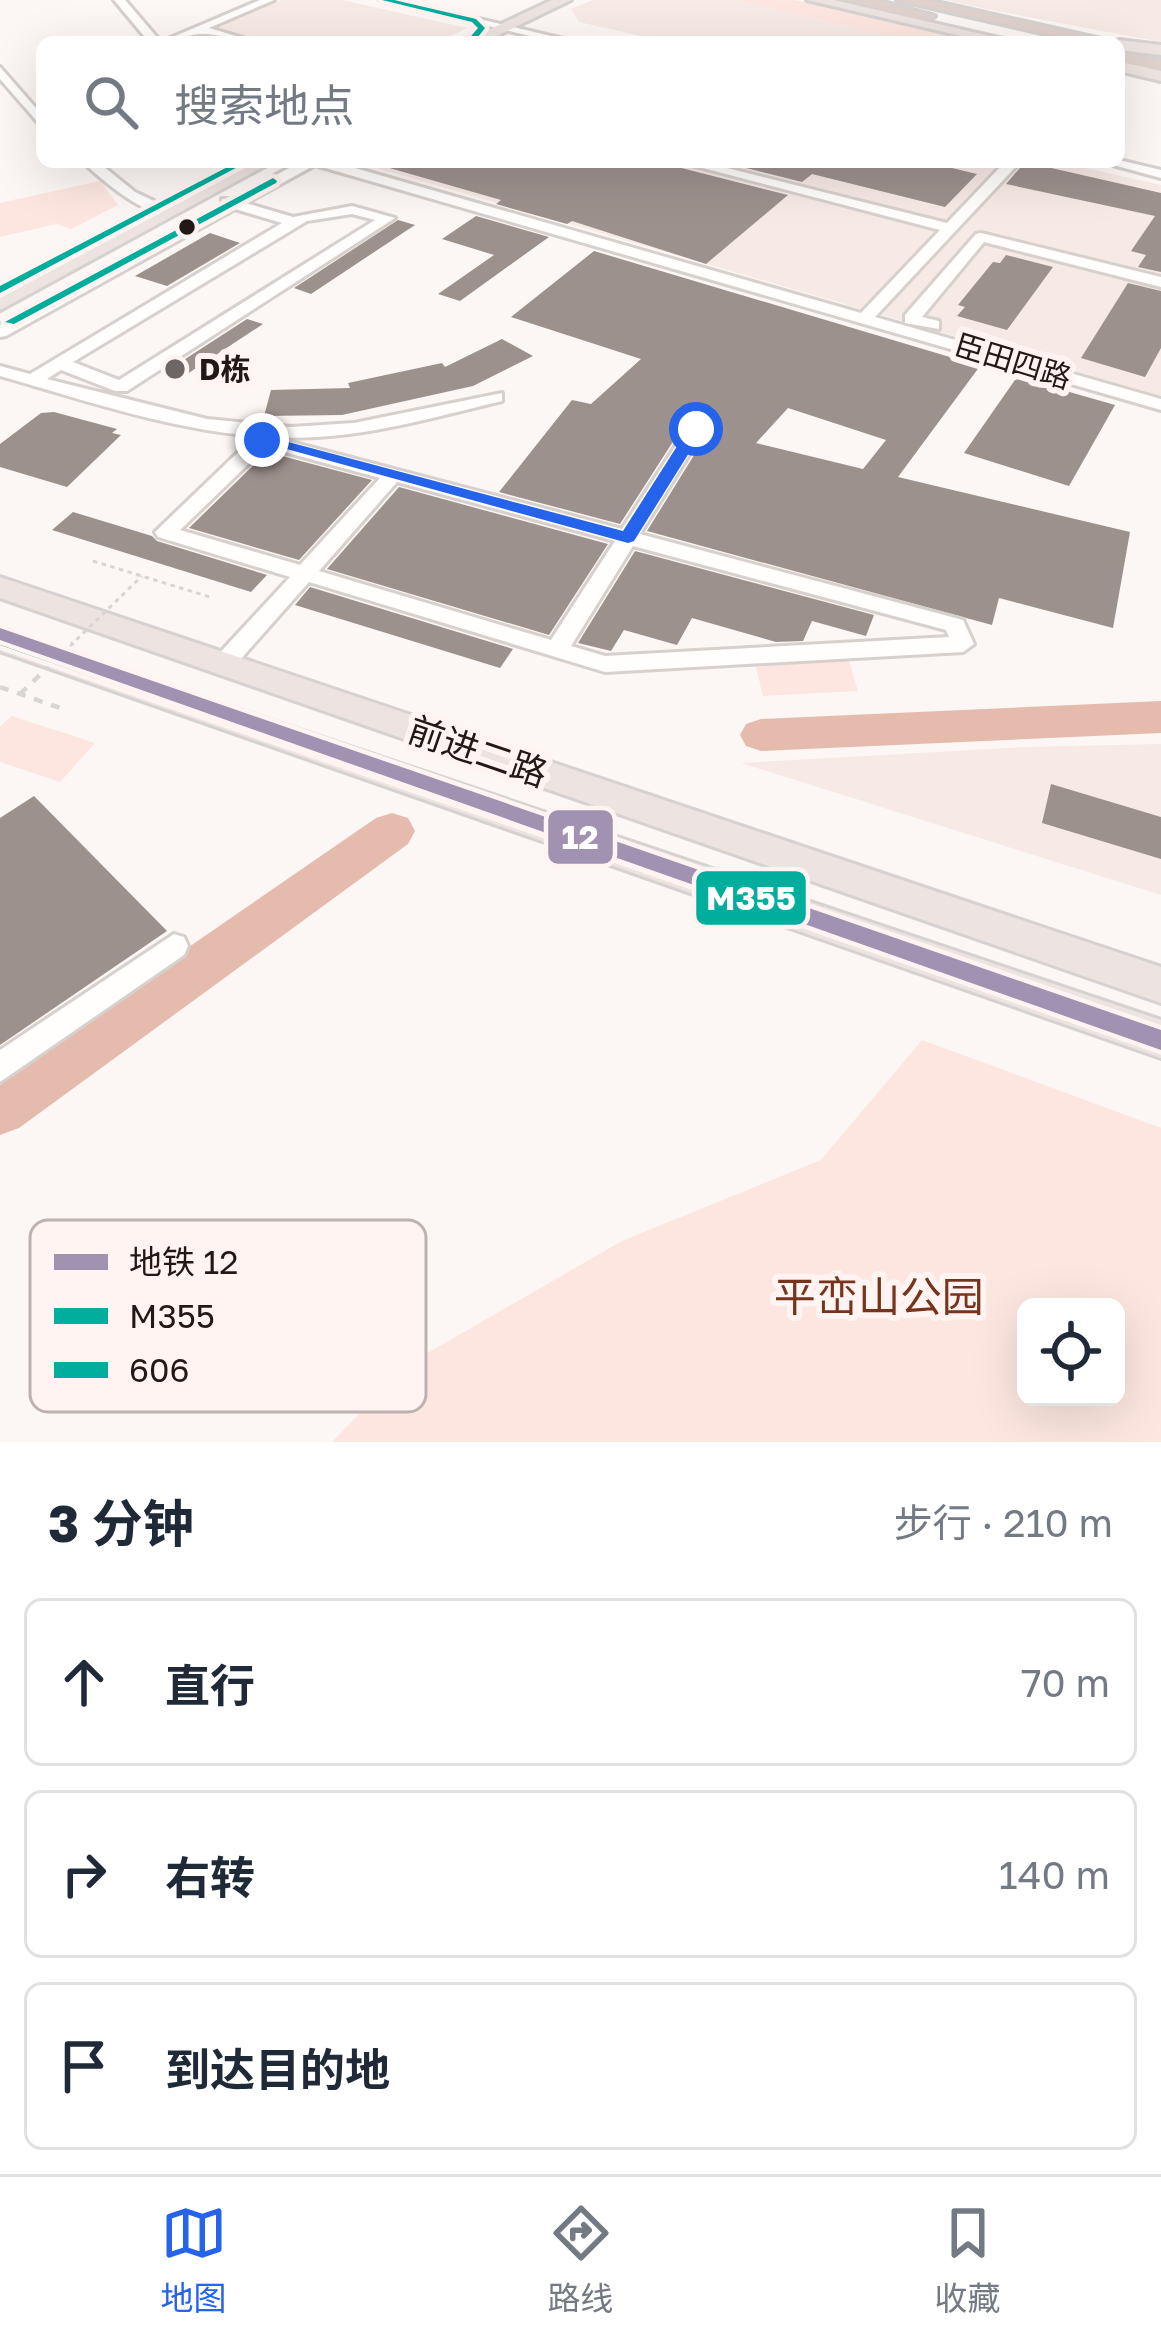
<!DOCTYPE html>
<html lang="zh">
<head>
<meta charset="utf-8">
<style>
	body { margin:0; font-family:"Golos Text","Noto Sans SC",sans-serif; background:#f2f2f3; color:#1f2937 }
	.controls { position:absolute; right:36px; bottom:36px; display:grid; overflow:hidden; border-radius:18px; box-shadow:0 12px 48px #0002 }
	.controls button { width:108px; height:108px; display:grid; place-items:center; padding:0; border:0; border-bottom:3px solid #e0e1e3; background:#fff; color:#1f2937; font:60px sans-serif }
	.stop { position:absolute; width:36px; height:36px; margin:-27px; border:9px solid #2563eb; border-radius:50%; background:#fff }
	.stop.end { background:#2563eb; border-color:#fff; box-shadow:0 3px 12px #0008 }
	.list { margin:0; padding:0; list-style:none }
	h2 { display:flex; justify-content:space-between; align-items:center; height:156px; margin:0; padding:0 48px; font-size:51px }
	h2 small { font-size:39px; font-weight:400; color:#747a83 }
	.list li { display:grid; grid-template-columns:78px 1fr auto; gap:36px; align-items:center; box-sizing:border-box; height:168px; margin:0 24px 24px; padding:0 24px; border:3px solid #e0e1e3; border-radius:18px }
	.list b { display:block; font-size:45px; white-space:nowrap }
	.list em { font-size:39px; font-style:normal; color:#747a83 }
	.icon { flex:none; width:66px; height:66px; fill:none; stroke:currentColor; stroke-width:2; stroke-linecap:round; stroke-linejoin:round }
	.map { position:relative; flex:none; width:1161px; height:1442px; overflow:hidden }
	.search { position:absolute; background:#fff; box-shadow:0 12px 48px #0002; left:36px; right:36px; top:36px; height:132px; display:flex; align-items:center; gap:30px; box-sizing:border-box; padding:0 42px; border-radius:18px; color:#747a83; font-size:45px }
	.sheet { height:732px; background:#fff }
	nav { display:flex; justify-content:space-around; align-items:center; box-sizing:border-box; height:168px; border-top:3px solid #e0e1e3; background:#fff; font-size:33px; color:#747a83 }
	nav a { display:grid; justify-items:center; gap:6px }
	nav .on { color:#2563eb }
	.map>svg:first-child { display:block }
</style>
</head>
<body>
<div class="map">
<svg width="1161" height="1442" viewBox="0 0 1161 1442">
	<rect width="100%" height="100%" fill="#fcf6f4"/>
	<g fill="#f7e9e5">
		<path d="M281 0H342L467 28 439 42H267L212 28Z"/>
		<path d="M593 0H737L913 42H668L579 22 571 9Z"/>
		<path d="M946 0H1161V42L991 10Z"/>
		<path d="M356 162H1058L1161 185V396Z"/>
		<path d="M1161 744V895L741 763 1026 747Z"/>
	</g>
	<g fill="#fce6df" fill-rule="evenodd">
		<path d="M737 0H795L987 42H913Z"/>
		<path d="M100 181 118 205 71 229 56 224 0 237V203Z"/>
		<path d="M848 658 858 691 763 696 755 663Z"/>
		<path d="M11 716H12L95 743 60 782 0 762V727Z"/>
		<path d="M922 1040 1161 1128V1442H332L407 1365 622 1241 821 1160ZM1026 1307H1116V1397H1026Z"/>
	</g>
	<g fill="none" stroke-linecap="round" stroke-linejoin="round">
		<g fill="#e5bbae" fill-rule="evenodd">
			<path d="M1161 701V733L761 751 746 746 740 735 746 724 761 719Z"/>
			<path d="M392 813 408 818 415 831 408 844 19 1128 0 1135V1077L376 818Z"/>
		</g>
	</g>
	<g fill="#9d918e" fill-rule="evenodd">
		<path d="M387 162H658L788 195 706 264 572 221 567 224 496 204 501 200 386 167Z"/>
		<path d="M722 162H927L977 174 945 207 812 174 802 182Z"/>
		<path d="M1025 162 1161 193V272L1138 267 1146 255 1131 251 1155 216 1006 184Z"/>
		<path d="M476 216 549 237 460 301 438 294 494 255 442 239Z"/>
		<path d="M398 220 415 225 311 294 294 288Z"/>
		<path d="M210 233 240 243 167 286 135 276Z"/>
		<path d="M594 251 980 366 898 477 1130 532 1113 628 999 598 992 625 647 531 709 431 703 421 685 423 620 524 499 492 572 400 591 404 641 359 511 317ZM788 408 886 440 863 469 756 443Z"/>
		<path d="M1006 255 1053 267 1007 330 957 316 965 307 958 305 993 262 1000 263Z"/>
		<path d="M1128 283 1161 291V348L1145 377 1081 358Z"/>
		<path d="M247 319 263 324 178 380 162 374Z"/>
		<path d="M502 339 533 356 473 386 342 415 264 416 271 390 350 388 348 383 442 363 445 367Z"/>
		<path d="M1017 377 1115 405 1069 486 964 453Z"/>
		<path d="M54 412 117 429 112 433 121 435 67 487 0 467V444L41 413Z"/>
		<path d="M267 452 372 480 299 560 189 528Z"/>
		<path d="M399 487 608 544 549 635 327 569Z"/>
		<path d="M73 512 152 536 157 541 267 575 251 592 52 530Z"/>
		<path d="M635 551 874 615 866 636 812 621 803 641 776 642 692 618 677 645 624 630 611 651 578 643Z"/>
		<path d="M310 587 513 649 500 668 295 605Z"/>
		<path d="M1051 784 1161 817V859L1042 823Z"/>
		<path d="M34 796 167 931 0 1045V818Z"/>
	</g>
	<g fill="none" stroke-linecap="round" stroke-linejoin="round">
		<defs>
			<g id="minor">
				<path d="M114 0H125L161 42H149Z"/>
				<path d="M260 0H274L209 28 256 42C237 42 221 34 203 34 189 33 176 42 161 42Z"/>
				<path d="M380 0H399L576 42H555Z"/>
				<path d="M0 67 42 115V127L0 79Z"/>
				<path d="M1119 160 1161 170V178L1102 162Z"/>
				<path d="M83 162H98L135 192 177 212C152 224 102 180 83 162Z"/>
				<path d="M300 162H334L861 313 940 230 680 162H703L947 223 1005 162H1020L875 317 1161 399V410L315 165 246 203 293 217 352 206 395 218 127 391H115L61 370 47 379 207 419 291 427 354 423 502 393V401C426 419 351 442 272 437L622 529 689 425H703L705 429 640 534 963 620 974 644 963 652 605 672 309 582 231 670 223 672 212 664 215 658 290 577 158 537 155 532 255 436C168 429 84 400 0 376V366L30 374 282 223 235 209 6 336 0 337V325L222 205V199H232ZM352 214 375 220 119 380 73 362 307 221ZM266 447 380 478 300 565 180 530ZM397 482 615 541 551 640 319 571ZM633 546 946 630 949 637 605 656 571 646Z"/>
				<path d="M981 233 1161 277V287L984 242 922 317 939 321V329L905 323V315L976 234Z"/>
				<path d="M174 934 184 937 188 946 184 955 0 1082V1050Z"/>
			</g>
			<g id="major">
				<path d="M552 0H571L484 42H463Z"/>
				<path d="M807 0H834L1016 42H987Z"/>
				<path d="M1119 40 1161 45V55L1119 50V42H1113Z"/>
				<path d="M1119 61 1161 71V81L1119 71Z"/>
				<path d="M249 162H272L0 310V294Z"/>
				<path d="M0 577 1161 967V1003L0 598Z"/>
				<path d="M0 629 1161 1020V1058L0 651Z"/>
			</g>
			<g id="highway">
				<path d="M846 0H876L935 16 927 21Z"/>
				<path d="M897 0H928L1114 42H1081Z"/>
				<path d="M1119 52 1161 60V70L1119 62Z"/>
			</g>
		</defs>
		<use href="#minor" stroke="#d7d0cd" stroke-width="6"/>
		<use href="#major" stroke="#d6d2d1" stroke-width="6"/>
		<use href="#highway" stroke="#d6d2d1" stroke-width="6"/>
		<path stroke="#d7d6d5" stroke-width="3" stroke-dasharray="4.5 4.5" stroke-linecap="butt" d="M93 561 210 597"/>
		<path stroke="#d7d6d5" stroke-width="4.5" stroke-dasharray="9 9" stroke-linecap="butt" d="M0 687 66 710"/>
		<use href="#minor" fill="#fffefd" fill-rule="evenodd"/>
		<use href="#major" fill="#ede3e0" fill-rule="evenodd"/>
		<use href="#highway" fill="#e1d1cd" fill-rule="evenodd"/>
		<path stroke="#d7d6d5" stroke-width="3" stroke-dasharray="4.5 4.5" stroke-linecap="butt" d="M70 646 142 576"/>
		<path stroke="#d7d6d5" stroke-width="4.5" stroke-dasharray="9 9" stroke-linecap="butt" d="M20 694 73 643"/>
		<defs>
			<g id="bus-1">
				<path d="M382 0H394L476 19 485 28 474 42H466L478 28 472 22Z"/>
				<path d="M237 162H247L0 293V286Z"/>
				<path d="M0 635 1161 1030V1048L0 645Z"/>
			</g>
			<path id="bus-2" d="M273 178 277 181 276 183 14 324 5 322Z"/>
		</defs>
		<use href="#bus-1" stroke="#fff4f1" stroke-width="9"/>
		<use href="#bus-2" stroke="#fff4f1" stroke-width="9"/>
		<use href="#bus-1" fill="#01ad9c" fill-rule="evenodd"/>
		<use href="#bus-2" fill="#01ad9c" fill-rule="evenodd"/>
		<defs>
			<path id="metro-1" d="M0 628 1161 1030V1050L0 640Z"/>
		</defs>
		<use href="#metro-1" stroke="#fff4f1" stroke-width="9"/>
		<use href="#metro-1" fill="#a192b2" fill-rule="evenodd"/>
	</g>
	<path fill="#2563eb" d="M696 424 704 429 634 541 628 543 254 440 262 435 623 531 688 429Z"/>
	<circle fill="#221916" stroke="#fff4f1" stroke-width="4.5" cx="187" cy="227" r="10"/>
	<circle fill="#6e6664" stroke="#fff4f1" stroke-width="4.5" cx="175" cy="369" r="12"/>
	<g text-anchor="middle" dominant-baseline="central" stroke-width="12" stroke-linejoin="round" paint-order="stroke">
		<g font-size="30" fill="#221916" stroke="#fff4f1">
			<text transform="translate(1013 361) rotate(17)">臣田四路</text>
		</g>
		<g font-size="30" font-weight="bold" fill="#221916" stroke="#fff4f1" text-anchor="start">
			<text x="199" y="369">D栋</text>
		</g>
		<g font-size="36" fill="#221916" stroke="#fff4f1">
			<text transform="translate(478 751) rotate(19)">前进二路</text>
		</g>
		<g font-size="42" fill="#77331c" stroke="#fff4f1">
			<text x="879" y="1296">平峦山公园</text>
		</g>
	</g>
	<rect x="30" y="1220" width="396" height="192" rx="18" fill="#fff4f1" stroke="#bdb2af" stroke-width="3"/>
	<rect x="54" y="1254" width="54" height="16" fill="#a192b2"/>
	<rect x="54" y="1308" width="54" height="16" fill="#01ad9c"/>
	<rect x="54" y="1362" width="54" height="16" fill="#01ad9c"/>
	<g font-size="33" fill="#221916">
		<text x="129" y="1274">地铁 12</text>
		<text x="129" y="1328">M355</text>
		<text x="129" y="1382">606</text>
	</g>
	<g stroke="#fff4f1" stroke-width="4.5">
		<rect x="546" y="808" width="69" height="58" rx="12" fill="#a192b2"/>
		<rect x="694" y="869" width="114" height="58" rx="12" fill="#01ad9c"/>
	</g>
	<g font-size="33" text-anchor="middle" font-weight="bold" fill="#fff">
		<text x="580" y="849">12</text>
		<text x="751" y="910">M355</text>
	</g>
</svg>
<div class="controls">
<button><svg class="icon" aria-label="locate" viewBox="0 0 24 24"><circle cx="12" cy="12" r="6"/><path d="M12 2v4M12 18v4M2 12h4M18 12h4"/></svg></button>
</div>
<div class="stop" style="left:696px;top:429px"></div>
<div class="stop end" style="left:262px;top:440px"></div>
<div class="search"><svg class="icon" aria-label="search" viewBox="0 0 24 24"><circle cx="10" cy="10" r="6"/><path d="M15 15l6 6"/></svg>搜索地点</div>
</div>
<section class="sheet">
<h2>3 分钟<small>步行 · 210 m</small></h2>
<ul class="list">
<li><svg class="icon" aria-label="ahead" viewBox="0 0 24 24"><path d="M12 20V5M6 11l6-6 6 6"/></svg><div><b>直行</b></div><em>70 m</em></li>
<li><svg class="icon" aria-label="right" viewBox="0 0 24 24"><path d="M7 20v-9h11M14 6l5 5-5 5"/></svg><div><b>右转</b></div><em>140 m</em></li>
<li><svg class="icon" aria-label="arrive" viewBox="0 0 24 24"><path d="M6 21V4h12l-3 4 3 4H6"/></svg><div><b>到达目的地</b></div></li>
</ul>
</section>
<nav>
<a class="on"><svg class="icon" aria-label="map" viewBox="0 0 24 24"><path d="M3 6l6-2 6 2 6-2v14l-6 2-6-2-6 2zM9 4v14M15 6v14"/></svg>地图</a>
<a><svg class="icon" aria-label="directions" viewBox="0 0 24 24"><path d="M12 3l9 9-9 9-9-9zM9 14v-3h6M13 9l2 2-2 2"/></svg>路线</a>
<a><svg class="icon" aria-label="saved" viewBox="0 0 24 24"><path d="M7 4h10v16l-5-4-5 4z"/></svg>收藏</a>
</nav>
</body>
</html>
